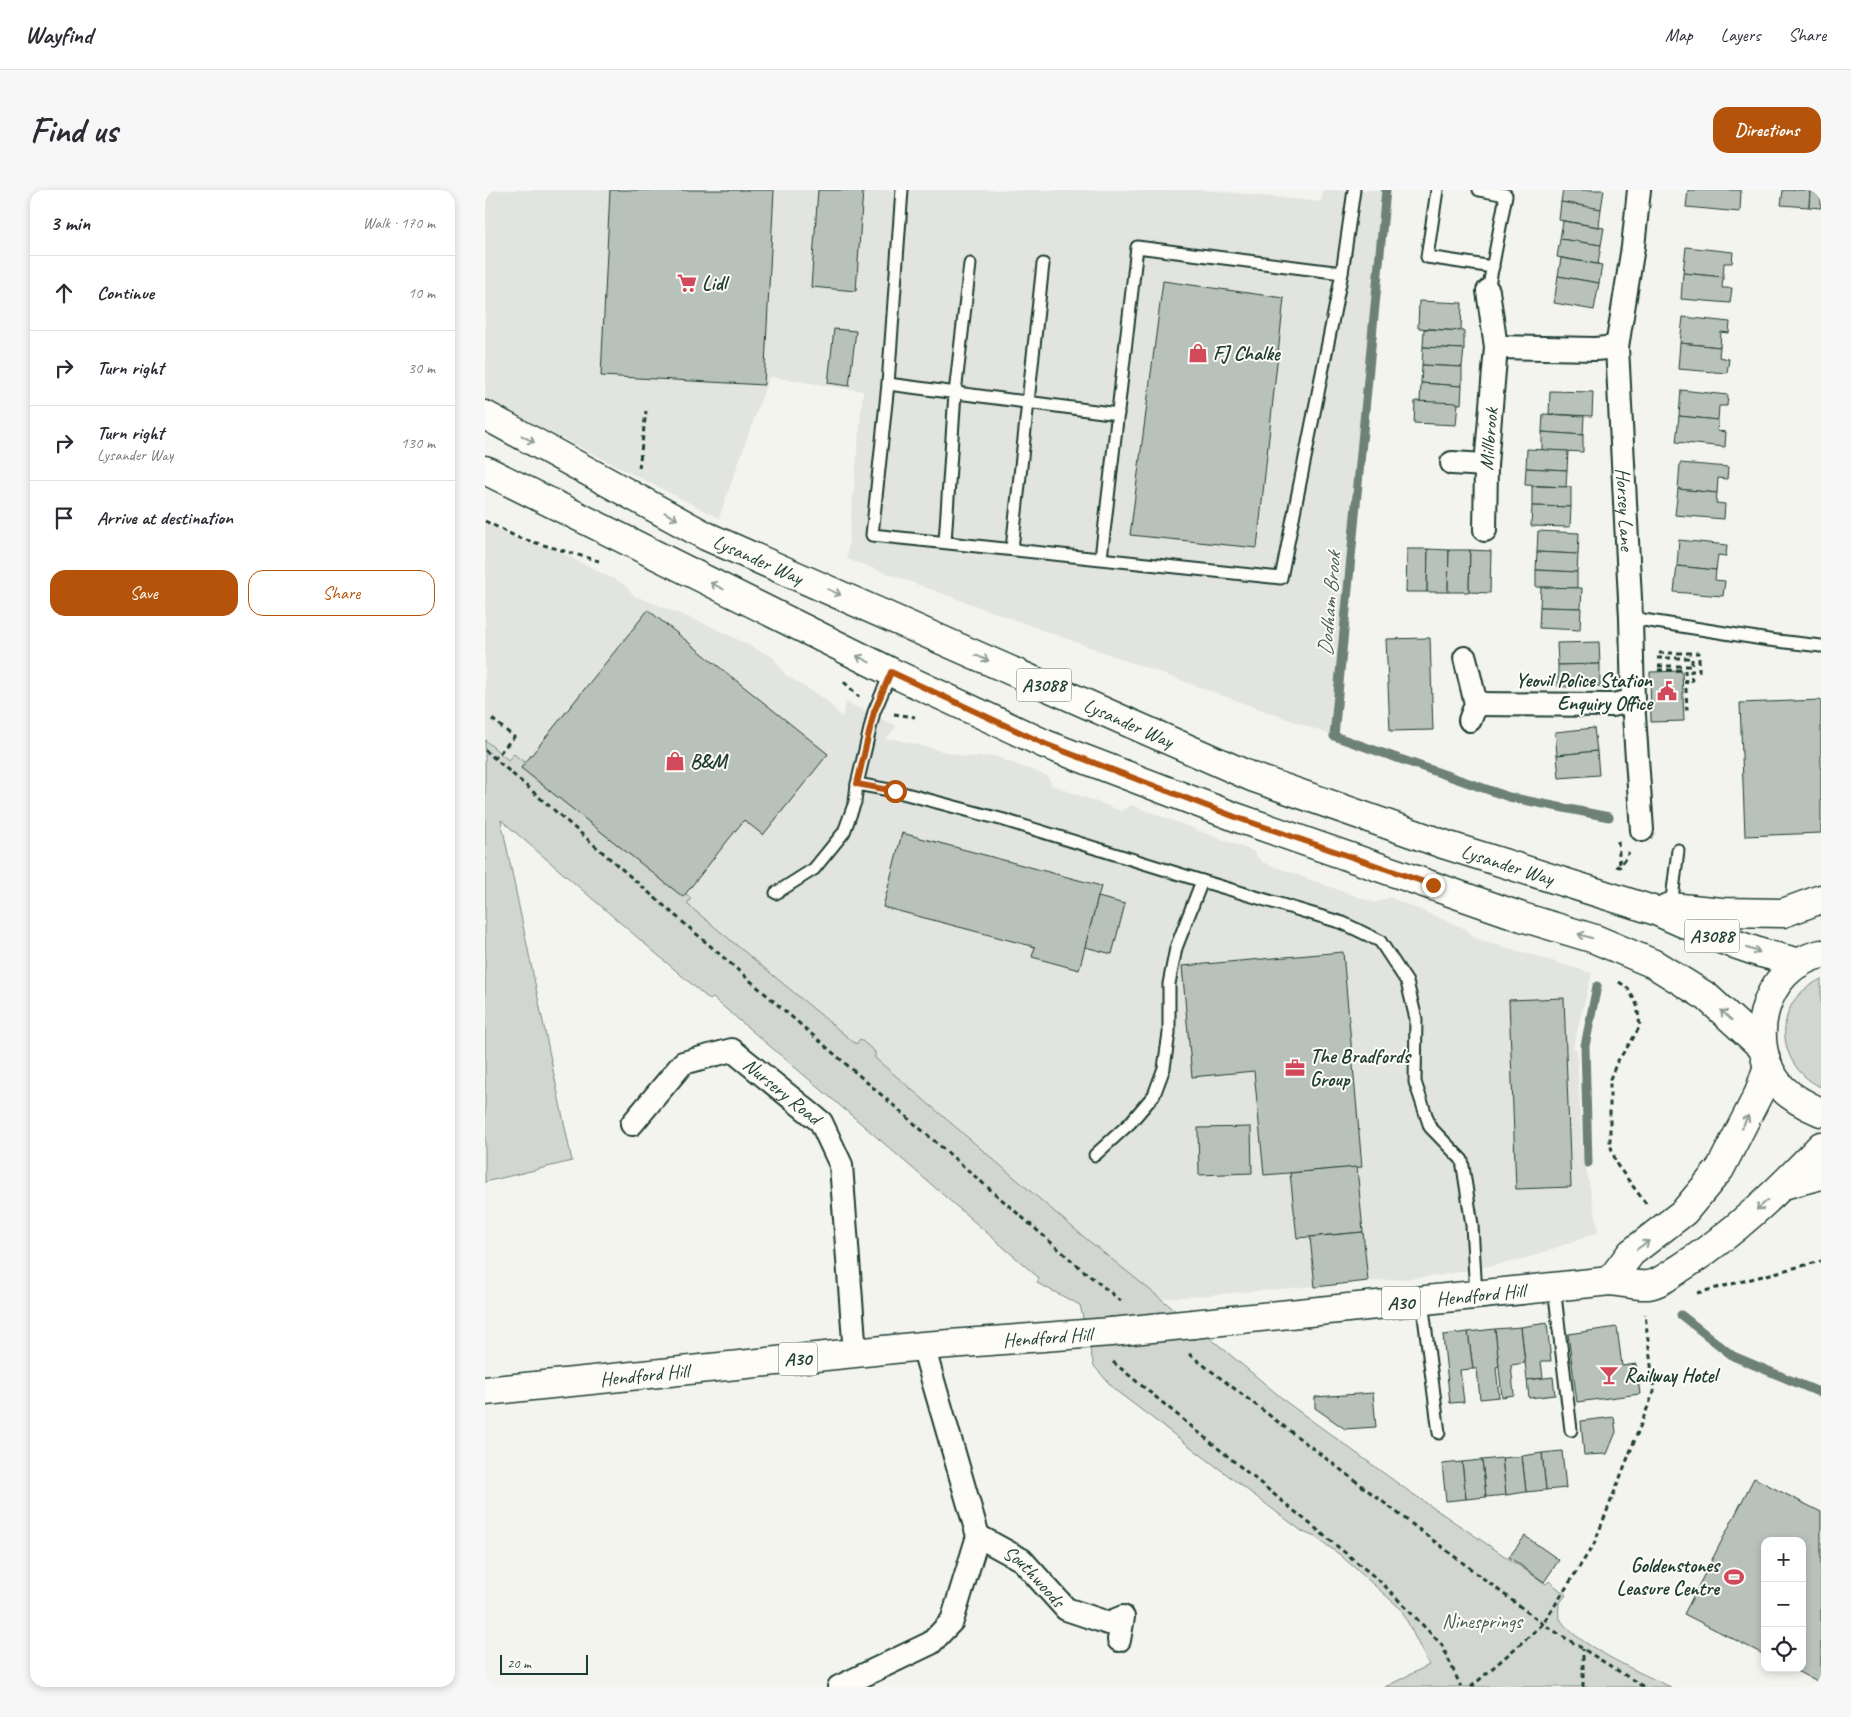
<!DOCTYPE html>
<html lang="en">
<head>
<meta charset="utf-8">
<style>
	body { margin:0; font-family:Caveat,sans-serif; background:#f7f7f7; color:#2b2b33 }
	.controls { position:absolute; right:15px; bottom:15px; display:grid; overflow:hidden; border-radius:10px; box-shadow:0 2px 8px #0003 }
	.controls button { width:45px; height:45px; display:grid; place-items:center; padding:0; border:0; border-bottom:1px solid #e1e1e2; background:#fff; color:#2b2b33; font:25px sans-serif }
	.scale { position:absolute; left:15px; bottom:12px; width:88px; box-sizing:border-box; padding-left:5px; border:2px solid #1f3d34; border-top:0; font-size:14px; line-height:18px; white-space:nowrap; color:#1f3d34; -webkit-text-stroke:4px #fdfcf7; paint-order:stroke }
	.stop { position:absolute; width:15px; height:15px; margin:-11px; border:4px solid #b45309; border-radius:50%; background:#fff }
	.stop.end { background:#b45309; border-color:#fff; box-shadow:0 1px 5px #0008 }
	.list { margin:0; padding:0; list-style:none }
	h2 { display:flex; justify-content:space-between; align-items:center; height:65px; margin:0; padding:0 20px; font-size:21px }
	h2 small { font-size:16px; font-weight:400; color:#7c7c81 }
	.list li { display:grid; grid-template-columns:32px 1fr auto; gap:15px; align-items:center; box-sizing:border-box; height:75px; padding:0 20px; border-top:1px solid #e1e1e2 }
	.list b { display:block; font-size:19px; white-space:nowrap }
	.list p { margin:0; font-size:16px; white-space:nowrap; color:#7c7c81 }
	.list em { font-size:16px; font-style:normal; color:#7c7c81 }
	.actions { display:flex; gap:10px; padding:15px 20px }
	.actions a { flex:1; padding:11px 0; border:1px solid #b45309; border-radius:15px; text-align:center; font-size:18px; color:#b45309 }
	.actions .main { background:#b45309; color:#fff }
	.icon { flex:none; width:28px; height:28px; fill:none; stroke:currentColor; stroke-width:2; stroke-linecap:round; stroke-linejoin:round }
	.map { position:relative; flex:none; width:1336px; height:1497px; overflow:hidden; border-radius:15px }
	header { display:flex; align-items:center; gap:30px; box-sizing:border-box; height:70px; padding:0 25px; background:#fff; border-bottom:1px solid #e1e1e2 }
	header strong { font-size:24px }
	nav { display:flex; gap:28px; margin-inline-start:auto; font-size:18px }
	.intro { display:flex; align-items:center; justify-content:space-between; box-sizing:border-box; height:120px; padding:0 30px }
	h1 { margin:0; font-size:35px }
	.button { padding:12px 22px; border-radius:15px; background:#b45309; color:#fff; font-size:18px; font-weight:700 }
	main { display:flex; gap:30px; padding:0 30px }
	aside { flex:1; background:#fff; border-radius:15px; box-shadow:0 2px 8px #0003 }
	.map>svg:first-child { display:block }
</style>
</head>
<body>
<header>
<strong>Wayfind</strong>
<nav><a>Map</a><a>Layers</a><a>Share</a></nav>
</header>
<div class="intro"><h1>Find us</h1><a class="button">Directions</a></div>
<main>
<aside>
<h2>3 min<small>Walk · 170 m</small></h2>
<ul class="list">
<li><svg class="icon" aria-label="ahead" viewBox="0 0 24 24"><path d="M12 20V5M6 11l6-6 6 6"/></svg><div><b>Continue</b></div><em>10 m</em></li>
<li><svg class="icon" aria-label="right" viewBox="0 0 24 24"><path d="M7 20v-9h11M14 6l5 5-5 5"/></svg><div><b>Turn right</b></div><em>30 m</em></li>
<li><svg class="icon" aria-label="right" viewBox="0 0 24 24"><path d="M7 20v-9h11M14 6l5 5-5 5"/></svg><div><b>Turn right</b><p>Lysander Way</p></div><em>130 m</em></li>
<li><svg class="icon" aria-label="arrive" viewBox="0 0 24 24"><path d="M6 21V4h12l-3 4 3 4H6"/></svg><div><b>Arrive at destination</b></div></li>
</ul>
<div class="actions"><a class="main">Save</a><a>Share</a></div>
</aside>
<div class="map">
<svg width="1336" height="1497" viewBox="0 0 1336 1497">
	<rect width="100%" height="100%" fill="#f4f4ef"/>
	<filter id="ink" filterUnits="userSpaceOnUse"><feTurbulence type="fractalNoise" baseFrequency=".02" numOctaves="2"/><feDisplacementMap in="SourceGraphic" scale="10" xChannelSelector="R" yChannelSelector="G"/><feConvolveMatrix kernelMatrix="1 2 1 2 8 2 1 2 1" color-interpolation-filters="sRGB"/></filter>
	<g filter="url(#ink)">
		<g fill="#e2e5df">
			<path d="M0 0H722L836 12 838 0H901L849 546 362 369 378 201 284 187 234 328 0 209Z"/>
			<path d="M0 332 34 350 71 360 137 393 150 406 223 435 288 467 301 485 341 510 357 527 361 512 412 536 400 550 410 549 481 567 509 566 562 586 567 595 636 621 647 615 768 661 777 672 890 713 904 707 981 739 990 748 1107 783 1088 857 1092 860 1097 958 1114 1042 1037 1070 953 1086 676 1109 599 1047 390 868V881L0 552Z"/>
		</g>
		<g fill="#d1d6d1" stroke="#788a82">
			<path d="M0 550 23 570 29 564 206 708 202 714 371 854 375 849 390 862V868L599 1047 736 1157 804 1214 922 1300 1061 1394 1064 1391 1081 1405 1074 1414C1074 1418 1073 1423 1074 1426 1082 1451 1162 1486 1186 1497H900L944 1475 916 1419 854 1364 830 1347 818 1342 630 1200 609 1176 595 1115 552 1093 554 1088 372 930 228 808 225 810 16 630 87 971 0 992Z"/>
			<path d="M1336 789V897C1306 884 1291 848 1305 818 1311 804 1323 796 1336 789Z"/>
		</g>
		<g fill="none" stroke-linecap="round" stroke-linejoin="round">
			<g stroke="#6e8179" stroke-width="9">
				<path d="M901 0 849 546 1024 607 1124 627"/>
				<path d="M1103 973 1100 856 1112 796"/>
				<path d="M1196 1125 1248 1166 1336 1203"/>
			</g>
		</g>
		<g fill="#b9c1bb" stroke="#1f3d34">
			<path d="M125 0H289L279 195 116 186Z"/>
			<path d="M333 0H378L371 101 326 97Z"/>
			<path d="M1078 0H1119L1116 19 1076 12Z"/>
			<path d="M1203 0H1256L1255 22 1201 17Z"/>
			<path d="M1298 0H1325L1324 17 1296 15Z"/>
			<path d="M1325 0H1336V18L1324 17Z"/>
			<path d="M1076 12 1116 19 1114 37 1074 30Z"/>
			<path d="M1078 31 1119 38 1116 55 1075 49Z"/>
			<path d="M1075 49 1116 55 1113 74 1072 67Z"/>
			<path d="M1201 57 1248 62 1247 73H1239L1238 87 1198 83Z"/>
			<path d="M1076 68 1117 75 1114 93 1073 86Z"/>
			<path d="M1198 83 1238 87 1237 98H1247L1245 113 1196 109Z"/>
			<path d="M1073 86 1114 93 1109 120 1069 113Z"/>
			<path d="M678 91 799 108 772 358 645 345Z"/>
			<path d="M934 111 977 113 976 141 933 138Z"/>
			<path d="M1198 127 1245 132 1244 143 1236 142 1235 157 1195 153Z"/>
			<path d="M349 139 371 141 364 196 343 193Z"/>
			<path d="M939 139 979 141V159L938 157Z"/>
			<path d="M1195 153 1235 157 1234 167 1244 169 1242 183 1193 179Z"/>
			<path d="M938 157 979 159 977 177 937 175Z"/>
			<path d="M937 175 977 177V196L936 193Z"/>
			<path d="M936 193 977 196 976 214 935 212Z"/>
			<path d="M1196 200 1243 205 1242 216H1234L1233 230 1194 226Z"/>
			<path d="M1065 201 1108 202 1107 226 1064 224Z"/>
			<path d="M930 211 973 213 971 235 929 233Z"/>
			<path d="M1058 224 1099 226 1098 245 1057 242Z"/>
			<path d="M1194 226 1233 230 1232 241 1241 242 1240 257 1191 252Z"/>
			<path d="M1057 242 1098 245V262L1057 260Z"/>
			<path d="M1042 259 1083 261 1082 280 1041 278Z"/>
			<path d="M1195 273 1243 277 1242 289 1233 288 1232 303 1193 299Z"/>
			<path d="M1041 278 1082 280 1081 297 1040 295Z"/>
			<path d="M1047 296 1086 297V317L1047 316Z"/>
			<path d="M1193 299 1232 303 1231 313 1240 314 1239 329 1190 325Z"/>
			<path d="M1047 316 1086 317 1085 337 1046 336Z"/>
			<path d="M1053 341 1094 343 1093 364 1052 362Z"/>
			<path d="M1194 350 1242 355 1241 366 1233 365 1231 380 1192 376Z"/>
			<path d="M922 359H943L942 402H921Z"/>
			<path d="M943 359 964 360 963 402H942Z"/>
			<path d="M964 360H985L984 402H963Z"/>
			<path d="M985 360 1006 361 1005 403 984 402Z"/>
			<path d="M1052 362 1093 364 1092 382 1051 380Z"/>
			<path d="M1192 376 1231 380 1230 390 1240 391 1238 406 1189 402Z"/>
			<path d="M1051 380 1092 382V398L1051 397Z"/>
			<path d="M1056 397 1097 398 1096 418 1055 417Z"/>
			<path d="M1055 417 1096 418 1095 440 1054 438Z"/>
			<path d="M163 420 343 564 278 645 259 630 198 707 36 578Z"/>
			<path d="M945 448 948 540 905 541 901 449Z"/>
			<path d="M1114 452 1115 474 1073 475 1072 453Z"/>
			<path d="M1115 474V496L1073 497V475Z"/>
			<path d="M1197 481 1199 531 1166 532 1165 482Z"/>
			<path d="M1336 510V643L1260 646 1255 513Z"/>
			<path d="M1109 538 1112 561 1072 565 1070 542Z"/>
			<path d="M1112 561 1114 585 1074 588 1072 565Z"/>
			<path d="M417 643 616 696 594 780 547 767 550 757 398 717Z"/>
			<path d="M613 707 640 714 627 764 600 757Z"/>
			<path d="M858 762 877 977 779 985 769 881 707 887 697 776Z"/>
			<path d="M1079 808 1086 997 1031 999 1024 810Z"/>
			<path d="M766 937 767 983 714 985 713 938Z"/>
			<path d="M872 977 878 1042 812 1048 805 983Z"/>
			<path d="M878 1042 883 1091 830 1097 825 1047Z"/>
			<path d="M1062 1133 1066 1171H1056L1058 1188 1042 1190 1036 1137Z"/>
			<path d="M1036 1137 1040 1173 1026 1175 1029 1205 1017 1207 1010 1139Z"/>
			<path d="M1132 1137 1137 1176 1151 1174 1155 1204 1092 1212 1083 1144Z"/>
			<path d="M1010 1139 1014 1176 1011 1177 1014 1207 995 1209 992 1179H988L983 1142Z"/>
			<path d="M983 1142 988 1179 975 1180 979 1212 965 1213 958 1145Z"/>
			<path d="M1068 1187 1070 1205 1044 1208 1042 1190Z"/>
			<path d="M888 1203 891 1237 860 1239 830 1218V1207Z"/>
			<path d="M1129 1227 1131 1242 1122 1264 1099 1265 1096 1231Z"/>
			<path d="M1077 1261 1081 1298 1061 1300 1057 1263Z"/>
			<path d="M1057 1263 1061 1300 1041 1302 1037 1266Z"/>
			<path d="M1037 1266 1041 1302 1021 1305 1017 1268Z"/>
			<path d="M1017 1268 1021 1305 1001 1307 997 1270Z"/>
			<path d="M997 1270 1001 1307 981 1309 977 1272Z"/>
			<path d="M977 1272 981 1309 961 1311 957 1274Z"/>
			<path d="M1269 1288 1336 1322V1494L1306 1478H1317V1351H1280V1465L1199 1424Z"/>
			<path d="M1040 1346 1074 1370 1059 1392 1024 1367Z"/>
		</g>
		<g fill="none" stroke-linecap="round" stroke-linejoin="round">
			<defs>
				<g id="service">
					<path d="M417 0 403 194 387 345 796 388 857 83 869 0"/>
					<path d="M952 0 942 67 1008 77"/>
					<path d="M994 0 1021 5 1003 101"/>
					<path d="M403 194 633 224"/>
					<path d="M460 352 470 203 485 74"/>
					<path d="M527 359 558 74"/>
					<path d="M616 368 652 57 857 83"/>
					<path d="M1146 428 1284 450 1336 456"/>
					<path d="M372 594 410 601 519 630 717 691 858 733 895 751 922 792 931 829 930 892 945 937 977 970 987 1035 991 1105"/>
					<path d="M291 703 329 679 359 642 370 612 372 594 389 522 406 482"/>
					<path d="M1186 717 1193 660"/>
					<path d="M610 965 645 933 669 905 679 878 684 843V794L691 758 717 691"/>
					<path d="M1069 1097 1086 1240"/>
					<path d="M937 1111 954 1243"/>
				</g>
				<g id="minor">
					<path id="s1" d="M1154 0 1148 57 1132 157 1146 428 1148 511 1157 640"/>
					<path d="M1011 157 1110 159 1132 157"/>
					<path d="M967 273 1001 275"/>
					<path id="s2" d="M1000 340 1001 275 1011 157 1003 101"/>
					<path d="M980 468 991 514 985 530"/>
					<path d="M991 514 1127 515 1148 511"/>
					<path id="s3" d="M147 934 198 873 247 860 336 932 356 975 370 1164"/>
					<path id="s4" d="M493 1346 537 1370 581 1419 623 1433 638 1427 634 1450"/>
					<path d="M354 1497 446 1453 467 1431 493 1346 438 1156"/>
				</g>
				<path id="tertiary" d="M1298 995 1336 985"/>
				<g id="primary">
					<path id="s5" d="M0 225 221 346 767 587 961 655 1171 721 1232 748 1276 763 1315 773"/>
					<path d="M0 280 406 482 560 554 753 628 1037 727 1110 749 1169 774 1222 807 1277 857"/>
					<path d="M1180 719 1186 717 1237 722 1298 723 1336 709"/>
				</g>
				<g id="trunk">
					<path d="M1336 764C1278 777 1258 855 1297 898 1308 909 1322 916 1336 922"/>
					<path d="M1125 1091 1146 1063 1199 1022 1235 979 1274 903 1283 876"/>
					<path id="s6" d="M708 1134 1125 1091C1136 1092 1151 1096 1163 1095 1173 1094 1185 1085 1194 1079 1248 1045 1292 1002 1336 956"/>
					<path id="s7" d="M0 1201 438 1156 626 1142"/>
				</g>
			</defs>
			<use href="#service" stroke="#1f3d34" stroke-width="15"/>
			<use href="#minor" stroke="#1f3d34" stroke-width="26"/>
			<use href="#tertiary" stroke="#1f3d34" stroke-width="31"/>
			<use href="#primary" stroke="#1f3d34" stroke-width="31"/>
			<use href="#trunk" stroke="#1f3d34" stroke-width="31"/>
			<g stroke="#1f3d34" stroke-width="3" stroke-dasharray="5 4" stroke-linecap="butt">
				<path d="M154 278 161 221"/>
				<path d="M0 331 34 348 114 371"/>
				<path d="M1174 463H1214V481H1206L1207 492H1201"/>
				<path d="M1172 468H1207V476H1173"/>
				<path d="M1173 480H1200L1202 519H1199"/>
				<path d="M359 492 374 507"/>
				<path d="M409 524 430 527"/>
				<path d="M7 529 29 547 10 568"/>
				<path d="M0 560 600 1082 636 1111"/>
				<path d="M1133 651 1135 677"/>
				<path d="M1131 676 1135 677 1144 662"/>
				<path d="M1134 792 1143 798 1152 815 1155 836 1147 850 1132 872 1125 889V954L1132 975 1162 1015"/>
				<path d="M1212 1103 1336 1071"/>
				<path d="M704 1164 1058 1434 1159 1497"/>
				<path d="M628 1172 897 1393 957 1455 976 1497"/>
				<path d="M986 1497 1058 1434 1109 1354 1169 1201 1160 1124"/>
				<path d="M1098 1497V1459"/>
			</g>
			<use href="#service" stroke="#fdfcf7" stroke-width="11"/>
			<use href="#minor" stroke="#fdfcf7" stroke-width="22"/>
			<use href="#tertiary" stroke="#fdfcf7" stroke-width="28"/>
			<use href="#primary" stroke="#fdfcf7" stroke-width="28"/>
			<use href="#trunk" stroke="#fdfcf7" stroke-width="28"/>
			<defs>
				<path id="trunk-bridge" d="M626 1142 708 1134"/>
			</defs>
			<use href="#trunk-bridge" stroke="#1f3d34" stroke-width="31" stroke-linecap="butt"/>
			<use href="#trunk-bridge" stroke="#fdfcf7" stroke-width="28"/>
		</g>
		<defs><path id="oneway-shaft" d="M-6 0H5M1.5-3L5.5 0L1.5 3" fill="none" stroke-width="1.6" stroke-linecap="round" stroke-linejoin="round" transform="scale(1.25)"/></defs>
		<g stroke="#8e9c96">
			<use href="#oneway-shaft" transform="translate(43 249) rotate(29)"/>
			<use href="#oneway-shaft" transform="translate(186 326) rotate(29)"/>
			<use href="#oneway-shaft" transform="translate(232 396) rotate(-153)"/>
			<use href="#oneway-shaft" transform="translate(349 402) rotate(24)"/>
			<use href="#oneway-shaft" transform="translate(497 468) rotate(24)"/>
			<use href="#oneway-shaft" transform="translate(378 469) rotate(-153)"/>
			<use href="#oneway-shaft" transform="translate(1100 746) rotate(-163)"/>
			<use href="#oneway-shaft" transform="translate(1268 760) rotate(18)"/>
			<use href="#oneway-shaft" transform="translate(1241 825) rotate(-138)"/>
			<use href="#oneway-shaft" transform="translate(1260 932) rotate(-63)"/>
			<use href="#oneway-shaft" transform="translate(1277 1015) rotate(138)"/>
			<use href="#oneway-shaft" transform="translate(1158 1055) rotate(-35)"/>
		</g>
	</g>
	<g fill="none" stroke-linecap="round" stroke-linejoin="round" filter="url(#ink)">
		<path stroke="#b45309" stroke-width="6" d="M410 601 372 594 389 522 406 482 560 554 753 628 948 695"/>
	</g>
	<defs>
		<symbol id="supermarket-bare" viewBox="-9 -9 18 18"><path d="M-6-5.5h2.5l.6 2H6L4.5 2H-2.5L-4.4-4H-6ZM-1.5 3.2a1.3 1.3 0 1 0 .1 0ZM3 3.2a1.3 1.3 0 1 0 .1 0Z" fill="#d1495b" stroke="#fdfcf7" stroke-width="2.5" paint-order="stroke"/></symbol>
		<symbol id="shop-bare" viewBox="-9 -9 18 18"><path d="M-5-2.5h2.3a2.7 3.5 0 0 1 5.4 0H5L5.5 6h-11ZM-1.5-2.5h3a1.5 2.3 0 0 0-3 0Z" fill="#d1495b" stroke="#fdfcf7" stroke-width="2.5" paint-order="stroke"/></symbol>
		<symbol id="civic-bare" viewBox="-9 -9 18 18"><path d="M-.6-6.5H3V-4.5H.6V-3L4-1V1h2V6H-6V1h2V-1L-.6-3ZM-1.2 2.5V6h2.4V2.5Z" fill="#d1495b" stroke="#fdfcf7" stroke-width="2.5" paint-order="stroke"/></symbol>
		<symbol id="office-bare" viewBox="-9 -9 18 18"><path d="M-6-3h4V-5.5h4V-3h4V5H-6ZM-1-4.5V-3h2v-1.5ZM-6 0V1H6V0Z" fill="#d1495b" stroke="#fdfcf7" stroke-width="2.5" paint-order="stroke"/></symbol>
		<symbol id="bar-bare" viewBox="-9 -9 18 18"><path d="M-6-5H6L.8 .8V4.5H3.5V6h-7V4.5H-.8V.8Z" fill="#d1495b" stroke="#fdfcf7" stroke-width="2.5" paint-order="stroke"/></symbol>
		<symbol id="stadium-bare" viewBox="-9 -9 18 18"><path d="M0-5a6.5 5 0 1 0 0 10a6.5 5 0 1 0 0-10ZM-3.5-1.8h7v3.6h-7Z" fill="#d1495b" stroke="#fdfcf7" stroke-width="2.5" paint-order="stroke"/></symbol>
	</defs>
	<g fill-rule="evenodd">
		<use href="#supermarket-bare" x="188" y="79" width="28" height="28"/>
		<use href="#shop-bare" x="699" y="149" width="28" height="28"/>
		<use href="#civic-bare" x="1168" y="487" width="28" height="28"/>
		<use href="#shop-bare" x="176" y="557" width="28" height="28"/>
		<use href="#office-bare" x="796" y="864" width="28" height="28"/>
		<use href="#bar-bare" x="1110" y="1171" width="28" height="28"/>
		<use href="#stadium-bare" x="1235" y="1373" width="28" height="28"/>
	</g>
	<g text-anchor="middle" dominant-baseline="central" stroke-width="4" stroke-linejoin="round" paint-order="stroke">
		<g fill="#fdfcf7" stroke="#62766e" stroke-width="1">
			<rect x="531.5" y="478.5" width="55" height="33" rx="4"/>
			<rect x="1199.5" y="729.5" width="55" height="33" rx="4"/>
			<rect x="897" y="1096.5" width="38" height="33" rx="4"/>
			<rect x="294" y="1152.5" width="38" height="33" rx="4"/>
		</g>
		<g font-size="19" font-weight="bold" fill="#1f3d34">
			<text x="559" y="495">A3088</text>
			<text x="1227" y="746">A3088</text>
			<text x="916" y="1113">A30</text>
			<text x="313" y="1169">A30</text>
		</g>
		<g font-size="20" font-weight="bold" fill="#1f3d34" stroke="#fdfcf7" text-anchor="start">
			<text x="217" y="93">Lidl</text>
			<text x="728" y="163">FJ Chalke</text>
			<text x="1167" y="490" text-anchor="end">Yeovil Police Station<tspan x="1167" dy="23">Enquiry Office</tspan></text>
			<text x="205" y="571">B&amp;M</text>
			<text x="825" y="866">The Bradfords<tspan x="825" dy="23">Group</tspan></text>
			<text x="1139" y="1185">Railway Hotel</text>
			<text x="1234" y="1375" text-anchor="end">Goldenstones<tspan x="1234" dy="23">Leasure Centre</tspan></text>
		</g>
		<g font-size="20" fill="#1f3d34" stroke="#fdfcf7">
			<text stroke="none"><textPath href="#s2" startOffset="91">Millbrook</textPath></text>
			<text stroke="none"><textPath href="#s1" startOffset="321">Horsey Lane</textPath></text>
			<text stroke="none"><textPath href="#s5" startOffset="309">Lysander Way</textPath></text>
			<text stroke="none"><textPath href="#s5" startOffset="714">Lysander Way</textPath></text>
			<text stroke="none"><textPath href="#s5" startOffset="1119">Lysander Way</textPath></text>
			<text stroke="none"><textPath href="#s3" startOffset="195">Nursery Road</textPath></text>
			<text stroke="none"><textPath href="#s6" startOffset="289">Hendford Hill</textPath></text>
			<text stroke="none"><textPath href="#s7" startOffset="565">Hendford Hill</textPath></text>
			<text stroke="none"><textPath href="#s7" startOffset="160">Hendford Hill</textPath></text>
			<text stroke="none"><textPath href="#s4" startOffset="70">Southwoods</textPath></text>
		</g>
		<g font-size="20" fill="#435c53" stroke="#fdfcf7">
			<text x="997" y="1431">Ninesprings</text>
		</g>
		<g font-size="21" font-style="italic" fill="#475f56" stroke="#fdfcf7">
			<text transform="translate(844 414) rotate(-85)">Dodham Brook</text>
		</g>
	</g>
</svg>
<div class="controls">
<button>+</button>
<button>−</button>
<button><svg class="icon" aria-label="locate" viewBox="0 0 24 24"><circle cx="12" cy="12" r="6"/><path d="M12 2v4M12 18v4M2 12h4M18 12h4"/></svg></button>
</div>
<div class="scale">20 m</div>
<div class="stop" style="left:410px;top:601px"></div>
<div class="stop end" style="left:948px;top:695px"></div>
</div>
</main>
</body>
</html>
